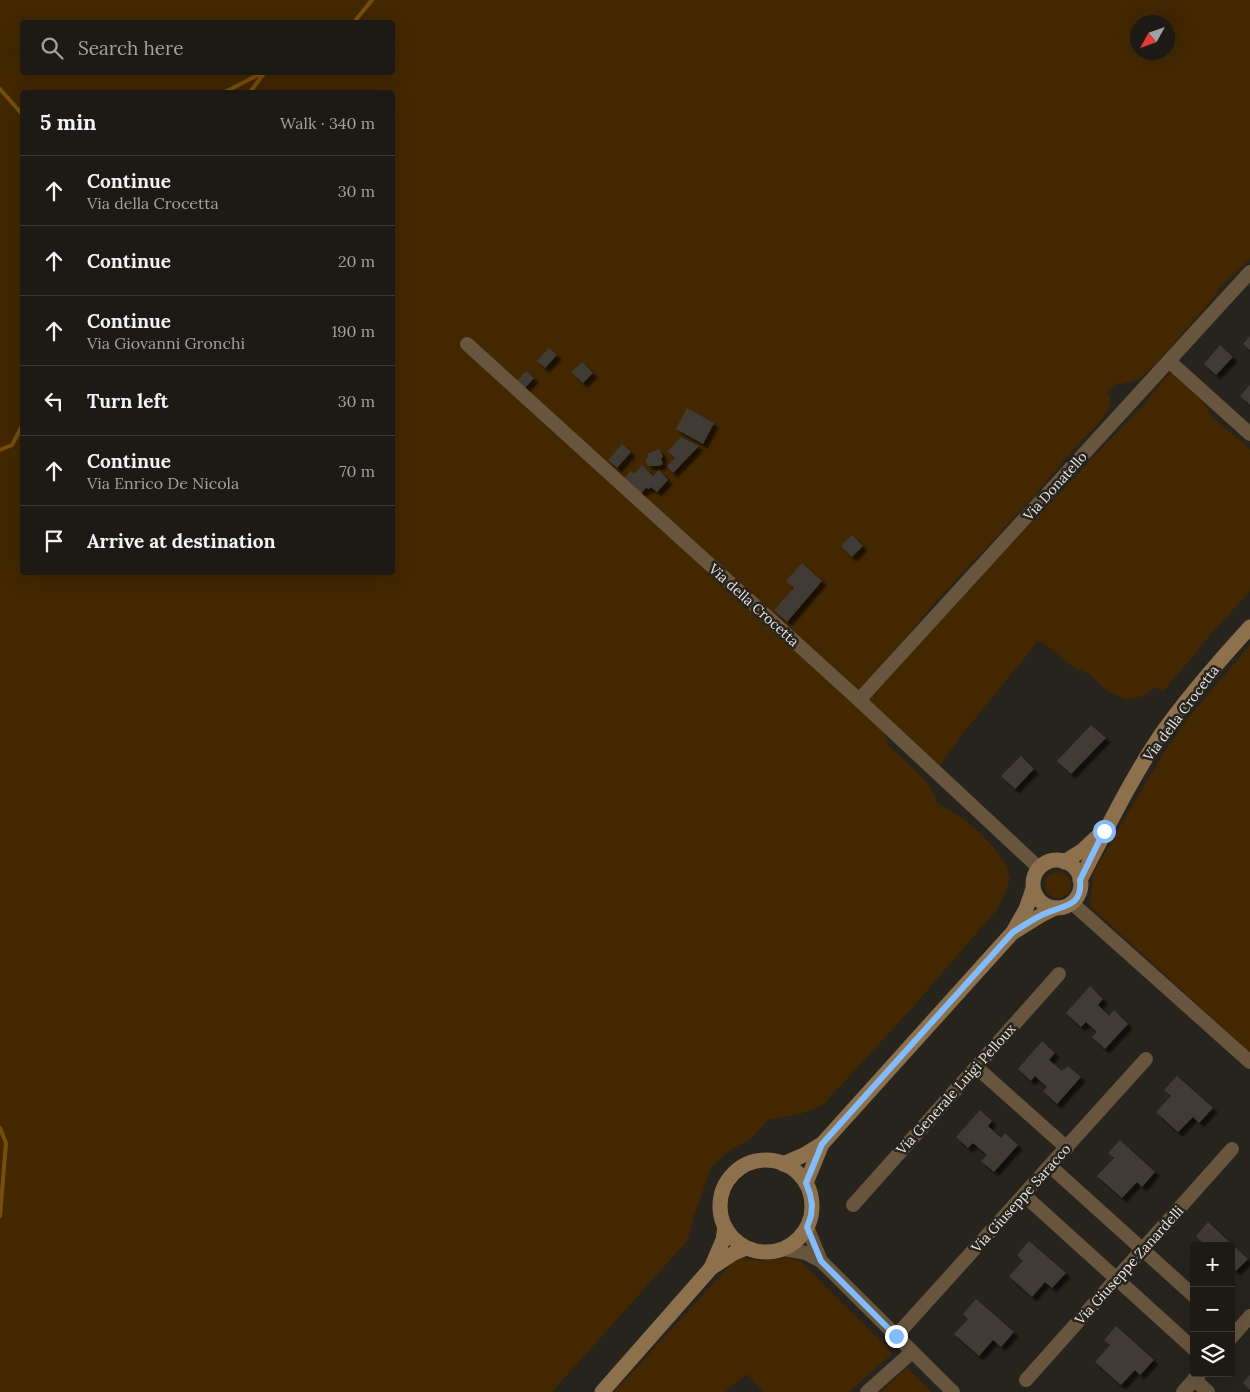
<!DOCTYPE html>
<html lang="en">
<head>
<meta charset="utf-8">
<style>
	body { margin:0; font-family:Lora,serif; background:#2a2723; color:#f1f3f6 }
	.controls { position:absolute; right:15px; bottom:15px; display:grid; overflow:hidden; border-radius:5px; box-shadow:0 5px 20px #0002 }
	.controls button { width:45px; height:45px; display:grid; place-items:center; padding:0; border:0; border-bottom:1px solid #3b3835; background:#1d1a16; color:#f1f3f6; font:25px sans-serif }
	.compass { position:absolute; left:1130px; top:15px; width:45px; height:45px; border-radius:50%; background:#1d1a16; box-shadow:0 5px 20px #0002; rotate:230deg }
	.stop { position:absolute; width:15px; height:15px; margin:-11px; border:4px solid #83bcfb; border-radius:50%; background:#fff }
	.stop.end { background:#83bcfb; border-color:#fff; box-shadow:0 1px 5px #0008 }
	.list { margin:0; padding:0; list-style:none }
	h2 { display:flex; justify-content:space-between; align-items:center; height:65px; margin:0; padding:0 20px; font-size:21px }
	h2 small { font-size:16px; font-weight:400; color:#a0a1a1 }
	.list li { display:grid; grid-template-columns:32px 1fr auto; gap:15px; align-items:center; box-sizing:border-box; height:70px; padding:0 20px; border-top:1px solid #3b3835 }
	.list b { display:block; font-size:19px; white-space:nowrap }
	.list p { margin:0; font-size:16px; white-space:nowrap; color:#a0a1a1 }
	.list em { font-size:16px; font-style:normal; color:#a0a1a1 }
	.icon { flex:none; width:28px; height:28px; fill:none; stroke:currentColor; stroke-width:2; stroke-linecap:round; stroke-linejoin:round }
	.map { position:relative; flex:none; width:1250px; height:1392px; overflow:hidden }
	.search { position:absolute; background:#1d1a16; box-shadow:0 5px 20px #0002; left:20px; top:20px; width:375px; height:55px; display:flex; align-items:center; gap:12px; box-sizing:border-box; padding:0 18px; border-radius:5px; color:#a0a1a1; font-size:19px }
	.panel { position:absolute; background:#1d1a16; box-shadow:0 5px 20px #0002; left:20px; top:90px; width:375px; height:485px; border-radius:5px }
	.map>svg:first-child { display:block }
</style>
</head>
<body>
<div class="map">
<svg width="1250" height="1392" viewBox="0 0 1250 1392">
	<defs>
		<filter id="shadow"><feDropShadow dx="4.5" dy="4.5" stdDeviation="1" flood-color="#0009"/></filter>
	</defs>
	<rect width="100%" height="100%" fill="#27231d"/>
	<g fill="#422700" fill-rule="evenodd">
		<path d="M0 0H1250V259L1218 289 1217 294 1153 367 1139 379 1122 384 1117 383 1107 392 1110 396V405L1103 418 1066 458 1030 501 940 597 870 679 876 700 877 687 997 558 1047 507 1090 460 1142 407 1165 378 1173 371 1203 402 1211 415 1225 428 1250 449V591L1213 632 1163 692 1155 687 1143 696 1125 700 1107 691 1089 674 1073 667 1046 645 1038 641 961 736 939 767 879 714 888 745 910 765 931 787 938 804 960 816 979 832 995 849 1006 864 1010 879 1004 896 996 911 912 1008 823 1105 800 1114 768 1120 752 1138 729 1151 711 1168 693 1219 688 1240 552 1392H0ZM22 22H392V72H22ZM1138 22H1168V52H1138ZM22 92H392V572H22Z"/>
		<path d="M1250 645V1053L1090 906 1093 873 1161 757 1187 719Z"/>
		<circle cx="1058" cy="885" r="13"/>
		<path d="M745 1258 760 1261 786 1258 799 1260 893 1353 849 1392H763L747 1374 725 1392H614L734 1261Z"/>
		<path d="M907 1367 932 1392H881Z"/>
	</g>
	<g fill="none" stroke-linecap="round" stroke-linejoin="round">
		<g stroke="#764d0c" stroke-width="4">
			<path d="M354 22 372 0"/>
			<path d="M0 89 22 114"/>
			<path d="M225 92 264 72"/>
			<path d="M250 92 265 72"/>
			<path d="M0 450 12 445 22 426"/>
			<path d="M0 1128 6 1143 0 1216"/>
		</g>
	</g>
	<g fill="#403b35" filter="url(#shadow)">
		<path d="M1250 336V350L1243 344Z"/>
		<path d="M1220 345 1233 357 1216 375 1204 364Z"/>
		<path d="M549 348 557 355 545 368 537 361Z"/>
		<path d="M582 362 593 373 583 383 571 372Z"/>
		<path d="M526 371 534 378 525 388 517 381Z"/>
		<path d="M1250 385V405L1240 396Z"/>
		<path d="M687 408 714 423 703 444 676 429Z"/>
		<path d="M681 437 699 446 673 473 667 466 675 458 668 451Z"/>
		<path d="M622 444 631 452 617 468 608 460Z"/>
		<path d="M659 449 663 457 661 458 663 464 658 466H648L645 459 649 457 647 454Z"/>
		<path d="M642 465 653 476 659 470 668 480 657 492 651 487 649 489 646 488 639 496 622 481 631 471 634 474Z"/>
		<path d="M852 535 863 546 852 557 841 546Z"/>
		<path d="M802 563 822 581 787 622 774 610 794 588 786 581Z"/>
		<path d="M1091 725 1106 738 1071 774 1057 761Z"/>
		<path d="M1021 756 1034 769 1015 789 1001 776Z"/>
		<path d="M1090 986 1103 999 1098 1005 1109 1016 1114 1010 1128 1024 1105 1049 1092 1037 1097 1032 1086 1022 1081 1027 1066 1013Z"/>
		<path d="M1042 1041 1055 1053 1049 1060 1062 1071 1068 1066 1081 1077 1057 1104 1043 1091 1047 1087 1035 1076 1031 1081 1018 1069Z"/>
		<path d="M1177 1076 1213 1108 1199 1123 1193 1117 1178 1132 1156 1112 1171 1096 1164 1090Z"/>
		<path d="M980 1110 992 1121 988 1126 1001 1138 1005 1133 1018 1145 994 1172 981 1161 987 1155 973 1143 968 1148 956 1137Z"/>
		<path d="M1120 1140 1155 1172 1142 1187 1137 1182 1122 1198 1097 1176 1114 1158 1108 1153Z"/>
		<path d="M1208 1222 1248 1259 1236 1271 1231 1267V1246H1200L1203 1243 1196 1236Z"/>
		<path d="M1029 1241 1066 1273 1052 1288 1045 1282 1032 1297 1009 1276 1023 1261 1017 1255Z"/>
		<path d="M976 1299 1014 1332 1001 1347 993 1340 979 1356 954 1334 968 1319 963 1314Z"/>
		<path d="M1116 1326 1154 1360 1140 1375 1135 1370 1121 1385 1095 1362 1110 1345 1104 1340Z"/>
		<path d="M1250 1375V1390L1243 1383Z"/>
	</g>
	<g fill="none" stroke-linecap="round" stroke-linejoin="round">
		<g stroke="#67553e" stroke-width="14">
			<path d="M467 344 859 700 1039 868"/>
			<path d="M1169 361 1250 434"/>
			<path d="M859 700 1250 272"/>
			<path d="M1072 903 1250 1062"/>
			<path d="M976 1067 1067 1148"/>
			<path d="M1050 1166 1194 1296"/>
			<path d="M1024 1195 1194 1349"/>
			<path d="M853 1205 1059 974"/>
			<path d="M807 1227 821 1261"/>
			<path d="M784 1249 806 1253 821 1261 953 1392"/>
			<path d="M896 1336 1146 1059"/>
			<path d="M1231 1338 1250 1316"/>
			<path d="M1194 1379 1208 1392"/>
			<path d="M1026 1380 1232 1149"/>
			<path d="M867 1392 912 1352"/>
			<path d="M1183 1392 1200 1373"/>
		</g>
		<g stroke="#8d704c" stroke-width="15">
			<circle cx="1057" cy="884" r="24"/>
			<path d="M1064 862 1083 850 1099 835"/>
			<path d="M1080 880C1106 831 1129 782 1160 736 1187 697 1218 662 1250 627"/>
			<path d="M1014 932 1043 914 1055 908"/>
			<circle cx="766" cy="1206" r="46"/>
			<path d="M783 1164 804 1155 822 1144"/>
			<path d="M806 1183 822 1144 1013 932 1026 909 1033 889"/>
			<path d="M711 1268 723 1240 725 1227"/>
			<path d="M602 1392 711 1268 734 1253 746 1248"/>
		</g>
	</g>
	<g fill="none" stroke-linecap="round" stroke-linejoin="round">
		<path stroke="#83bcfb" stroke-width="6" d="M896 1336 821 1261 807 1227 811 1216 812 1205 810 1194 806 1183 822 1144 1013 932C1023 926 1033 919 1044 914 1062 905 1083 908 1080 880L1104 831"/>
	</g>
	<g text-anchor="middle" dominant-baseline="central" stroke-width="5" stroke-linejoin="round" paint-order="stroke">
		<g font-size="14" fill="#e9e6e2" stroke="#27231d">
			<text transform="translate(1055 486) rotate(-48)">Via Donatello</text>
			<text transform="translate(754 605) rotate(42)">Via della Crocetta</text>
			<text transform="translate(1181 713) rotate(-53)">Via della Crocetta</text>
			<text transform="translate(956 1089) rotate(-48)">Via Generale Luigi Pelloux</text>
			<text transform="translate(1021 1198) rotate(-48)">Via Giuseppe Saracco</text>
			<text transform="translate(1129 1265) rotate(-48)">Via Giuseppe Zanardelli</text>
		</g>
	</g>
</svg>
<div class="controls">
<button>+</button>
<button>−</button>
<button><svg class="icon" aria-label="layers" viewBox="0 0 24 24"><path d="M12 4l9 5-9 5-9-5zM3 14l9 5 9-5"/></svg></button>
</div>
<svg class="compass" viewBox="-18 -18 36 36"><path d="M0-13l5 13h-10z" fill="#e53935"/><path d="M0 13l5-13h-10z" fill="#a0a1a1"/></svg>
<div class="stop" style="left:1104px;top:831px"></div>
<div class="stop end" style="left:896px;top:1336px"></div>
<div class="search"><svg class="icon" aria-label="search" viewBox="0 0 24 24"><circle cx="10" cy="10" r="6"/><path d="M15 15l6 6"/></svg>Search here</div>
<section class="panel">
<h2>5 min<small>Walk · 340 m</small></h2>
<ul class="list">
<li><svg class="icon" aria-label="ahead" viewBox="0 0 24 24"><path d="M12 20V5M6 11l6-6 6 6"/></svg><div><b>Continue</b><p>Via della Crocetta</p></div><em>30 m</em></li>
<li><svg class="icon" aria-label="ahead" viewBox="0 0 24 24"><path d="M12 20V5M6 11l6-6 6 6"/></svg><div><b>Continue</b></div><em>20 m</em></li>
<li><svg class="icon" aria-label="ahead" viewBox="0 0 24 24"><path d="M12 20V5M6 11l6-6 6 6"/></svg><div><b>Continue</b><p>Via Giovanni Gronchi</p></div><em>190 m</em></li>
<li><svg class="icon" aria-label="left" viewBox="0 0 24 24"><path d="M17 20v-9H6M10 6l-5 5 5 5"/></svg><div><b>Turn left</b></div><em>30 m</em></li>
<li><svg class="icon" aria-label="ahead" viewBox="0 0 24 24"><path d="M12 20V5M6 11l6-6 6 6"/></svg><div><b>Continue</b><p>Via Enrico De Nicola</p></div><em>70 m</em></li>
<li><svg class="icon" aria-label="arrive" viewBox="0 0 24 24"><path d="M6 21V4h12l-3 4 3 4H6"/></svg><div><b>Arrive at destination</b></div></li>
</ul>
</section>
</div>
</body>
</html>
